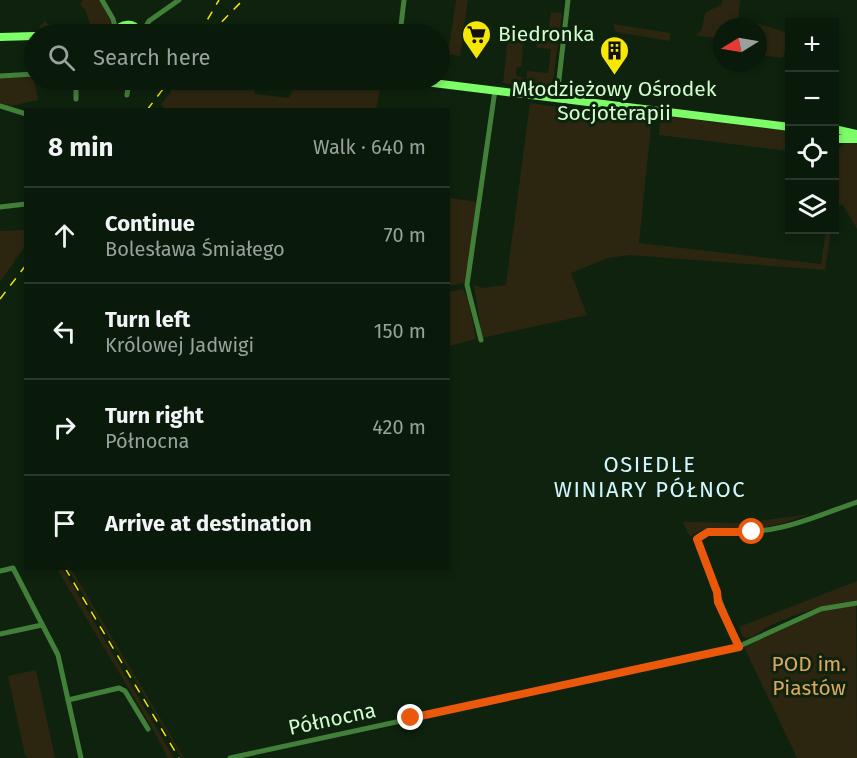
<!DOCTYPE html>
<html lang="en">
<head>
<meta charset="utf-8">
<style>
	body { margin:0; font-family:"Fira Sans",sans-serif; background:#132313; color:#f1f3f6 }
	.controls { position:absolute; right:18px; top:18px; display:grid; overflow:hidden; border-radius:0px; box-shadow:0 3px 9px #0003 }
	.controls button { width:54px; height:54px; display:grid; place-items:center; padding:0; border:0; border-bottom:2px solid #2a382b; background:#0a1a0a; color:#f1f3f6; font:30px sans-serif }
	.compass { position:absolute; left:713px; top:18px; width:54px; height:54px; border-radius:50%; background:#0a1a0a; box-shadow:0 3px 9px #0003; rotate:259deg }
	.stop { position:absolute; width:18px; height:18px; margin:-14px; border:4px solid #ea580c; border-radius:50%; background:#fff }
	.stop.end { background:#ea580c; border-color:#fff; box-shadow:0 2px 6px #0008 }
	.list { margin:0; padding:0; list-style:none }
	h2 { display:flex; justify-content:space-between; align-items:center; height:78px; margin:0; padding:0 24px; font-size:26px }
	h2 small { font-size:20px; font-weight:400; color:#99a19c }
	.list li { display:grid; grid-template-columns:39px 1fr auto; gap:18px; align-items:center; box-sizing:border-box; height:96px; padding:0 24px; border-top:2px solid #2a382b }
	.list b { display:block; font-size:22px; white-space:nowrap }
	.list p { margin:0; font-size:20px; white-space:nowrap; color:#99a19c }
	.list em { font-size:20px; font-style:normal; color:#99a19c }
	.icon { flex:none; width:33px; height:33px; fill:none; stroke:currentColor; stroke-width:2; stroke-linecap:round; stroke-linejoin:round }
	.map { position:relative; flex:none; width:857px; height:758px; overflow:hidden }
	.search { position:absolute; background:#0a1a0a; box-shadow:0 3px 9px #0003; left:24px; top:24px; width:426px; height:66px; display:flex; align-items:center; gap:15px; box-sizing:border-box; padding:0 21px; border-radius:33px; color:#99a19c; font-size:22px }
	.panel { position:absolute; background:#0a1a0a; box-shadow:0 3px 9px #0003; left:24px; top:108px; width:426px; height:462px; border-radius:0px }
	.map>svg:first-child { display:block }
</style>
</head>
<body>
<div class="map">
<svg width="857" height="758" viewBox="0 0 857 758">
	<rect width="100%" height="100%" fill="#0e220e"/>
	<g fill="#2c2611">
		<path d="M83 0H99L111 22 109 32 102 34V32L38 28 45 21 52 28 56 24 60 27 64 23 71 30 74 27 85 31 90 25 86 11 80 4Z"/>
		<path d="M456 0H468L460 56 448 54Z"/>
		<path d="M722 0H740L738 19 742 20 741 27H722V39L687 34 697 35 702 29 705 13 722 4Z"/>
		<path d="M551 12 562 13 552 89 526 85 527 71 548 73 551 49 537 48 533 32 548 34Z"/>
		<path d="M750 21 788 33 783 58 758 55V27H749Z"/>
		<path d="M613 24 670 33V41L616 32Z"/>
		<path d="M509 27 525 29 521 67H517L516 75 523 78V85L503 83Z"/>
		<path d="M34 77 38 100 11 106 0 103V78Z"/>
		<path d="M179 80H253L255 94 289 98 294 86 293 80H382L376 109H162L164 107 161 105Z"/>
		<path d="M530 103 593 112 609 108 645 112 652 116 639 243 821 264 826 230H831L825 270 629 255 608 258 571 273 587 315 482 338 474 285 482 288 506 285Z"/>
		<path d="M666 116 789 131V151L659 135 660 120Z"/>
		<path d="M849 141H857V229L843 205H835L836 150Z"/>
		<path d="M449 198 478 202 468 282 449 286Z"/>
		<path d="M25 230V246L0 282V231Z"/>
		<path d="M463 289 468 298 476 339 449 346 448 292Z"/>
		<path d="M811 514C791 520 772 528 750 529 729 530 708 522 690 537L683 522 743 523Z"/>
		<path d="M57 569H63L174 758H168L154 731Z"/>
		<path d="M68 569H71L184 758H182Z"/>
		<path d="M857 581V600C826 605 796 612 768 627 759 631 753 640 743 637L739 627Z"/>
		<path d="M856 605 857 758H797L744 647 821 612Z"/>
		<path d="M36 670 55 758H29L25 755 8 676Z"/>
	</g>
	<g fill="none" stroke-linecap="round" stroke-linejoin="round">
		<g stroke="#42803a" stroke-width="5">
			<path d="M102 0 113 19 116 31"/>
			<path d="M141 34 149 21 179 0"/>
			<path d="M400 34 404 0"/>
			<path d="M0 76 34 74"/>
			<path d="M127 95 129 80"/>
			<path d="M557 97 568 0"/>
			<path d="M76 99V80"/>
			<path d="M0 106 26 114"/>
			<path d="M0 207 26 204"/>
			<path d="M481 340 467 285 495 90"/>
			<path d="M0 571 13 568 58 655 81 758"/>
			<path d="M0 634 42 625"/>
			<path d="M739 647C723 612 712 578 697 542L699 536C713 526 741 533 758 531 792 528 825 513 857 502"/>
			<path d="M68 700 119 688 125 691 148 729"/>
			<path d="M230 758 733 649 821 609 857 603"/>
		</g>
		<g stroke="#7dfd68" stroke-width="8">
			<path d="M114 34C121 22 134 21 141 34"/>
			<path d="M0 37 34 36"/>
			<path d="M409 80 790 127"/>
			<path d="M834 129 857 134"/>
			<path d="M834 139H856"/>
		</g>
		<g stroke="#f6e704" stroke-width="1.5" stroke-dasharray="9 8" stroke-linecap="butt">
			<path d="M199 34 219 0"/>
			<path d="M210 34 243 0"/>
			<path d="M147 110 170 80"/>
			<path d="M0 299 26 265"/>
			<path d="M65 568 179 758"/>
		</g>
	</g>
	<g fill="none" stroke-linecap="round" stroke-linejoin="round">
		<path stroke="#ea580c" stroke-width="8" d="M411 718 739 647 718 602 717 592 697 539 708 532H752"/>
	</g>
	<defs>
		<symbol id="supermarket-pin" viewBox="-11 -11 22 30"><path d="M0 17L-7.5 6A9.5 9.5 0 1 1 7.5 6Z" fill="#f6e704" stroke="#0e220e"/><path d="M-6-5.5h2.5l.6 2H6L4.5 2H-2.5L-4.4-4H-6ZM-1.5 3.2a1.3 1.3 0 1 0 .1 0ZM3 3.2a1.3 1.3 0 1 0 .1 0Z" fill="#111"/></symbol>
		<symbol id="building-pin" viewBox="-11 -11 22 30"><path d="M0 17L-7.5 6A9.5 9.5 0 1 1 7.5 6Z" fill="#f6e704" stroke="#0e220e"/><path d="M-4-6H4V6H1V3H-1V6H-4ZM-2.5-4.3h1.7v1.8h-1.7ZM.8-4.3h1.7v1.8H.8ZM-2.5-1h1.7V.8h-1.7ZM.8-1h1.7V.8H.8Z" fill="#111"/></symbol>
	</defs>
	<g fill-rule="evenodd">
		<use href="#supermarket-pin" x="460" y="18" width="33" height="45"/>
		<use href="#building-pin" x="598" y="34" width="33" height="45"/>
	</g>
	<g text-anchor="middle" dominant-baseline="central" stroke-width="6" stroke-linejoin="round" paint-order="stroke">
		<g font-size="21" fill="#d2fecf" stroke="#0e220e" text-anchor="start">
			<text x="498" y="34">Biedronka</text>
			<text x="614" y="89" text-anchor="middle">Młodzieżowy Ośrodek<tspan x="614" dy="24">Socjoterapii</tspan></text>
		</g>
		<g font-size="21" fill="#dda85d" stroke="#0e220e">
			<text x="809" y="664">POD im.<tspan x="809" dy="24">Piastów</tspan></text>
		</g>
		<g font-size="21" fill="#d2fecf" stroke="#0e220e">
			<text transform="translate(332 719) rotate(-12)">Północna</text>
		</g>
		<g font-size="22" letter-spacing="1.5" fill="#d1f5fe" stroke="#0e220e">
			<text x="650" y="464">OSIEDLE<tspan x="650" dy="25">WINIARY PÓŁNOC</tspan></text>
		</g>
	</g>
</svg>
<div class="controls">
<button>+</button>
<button>−</button>
<button><svg class="icon" aria-label="locate" viewBox="0 0 24 24"><circle cx="12" cy="12" r="6"/><path d="M12 2v4M12 18v4M2 12h4M18 12h4"/></svg></button>
<button><svg class="icon" aria-label="layers" viewBox="0 0 24 24"><path d="M12 4l9 5-9 5-9-5zM3 14l9 5 9-5"/></svg></button>
</div>
<svg class="compass" viewBox="-18 -18 36 36"><path d="M0-13l5 13h-10z" fill="#e53935"/><path d="M0 13l5-13h-10z" fill="#99a19c"/></svg>
<div class="stop" style="left:752px;top:532px"></div>
<div class="stop end" style="left:411px;top:718px"></div>
<div class="search"><svg class="icon" aria-label="search" viewBox="0 0 24 24"><circle cx="10" cy="10" r="6"/><path d="M15 15l6 6"/></svg>Search here</div>
<section class="panel">
<h2>8 min<small>Walk · 640 m</small></h2>
<ul class="list">
<li><svg class="icon" aria-label="ahead" viewBox="0 0 24 24"><path d="M12 20V5M6 11l6-6 6 6"/></svg><div><b>Continue</b><p>Bolesława Śmiałego</p></div><em>70 m</em></li>
<li><svg class="icon" aria-label="left" viewBox="0 0 24 24"><path d="M17 20v-9H6M10 6l-5 5 5 5"/></svg><div><b>Turn left</b><p>Królowej Jadwigi</p></div><em>150 m</em></li>
<li><svg class="icon" aria-label="right" viewBox="0 0 24 24"><path d="M7 20v-9h11M14 6l5 5-5 5"/></svg><div><b>Turn right</b><p>Północna</p></div><em>420 m</em></li>
<li><svg class="icon" aria-label="arrive" viewBox="0 0 24 24"><path d="M6 21V4h12l-3 4 3 4H6"/></svg><div><b>Arrive at destination</b></div></li>
</ul>
</section>
</div>
</body>
</html>
